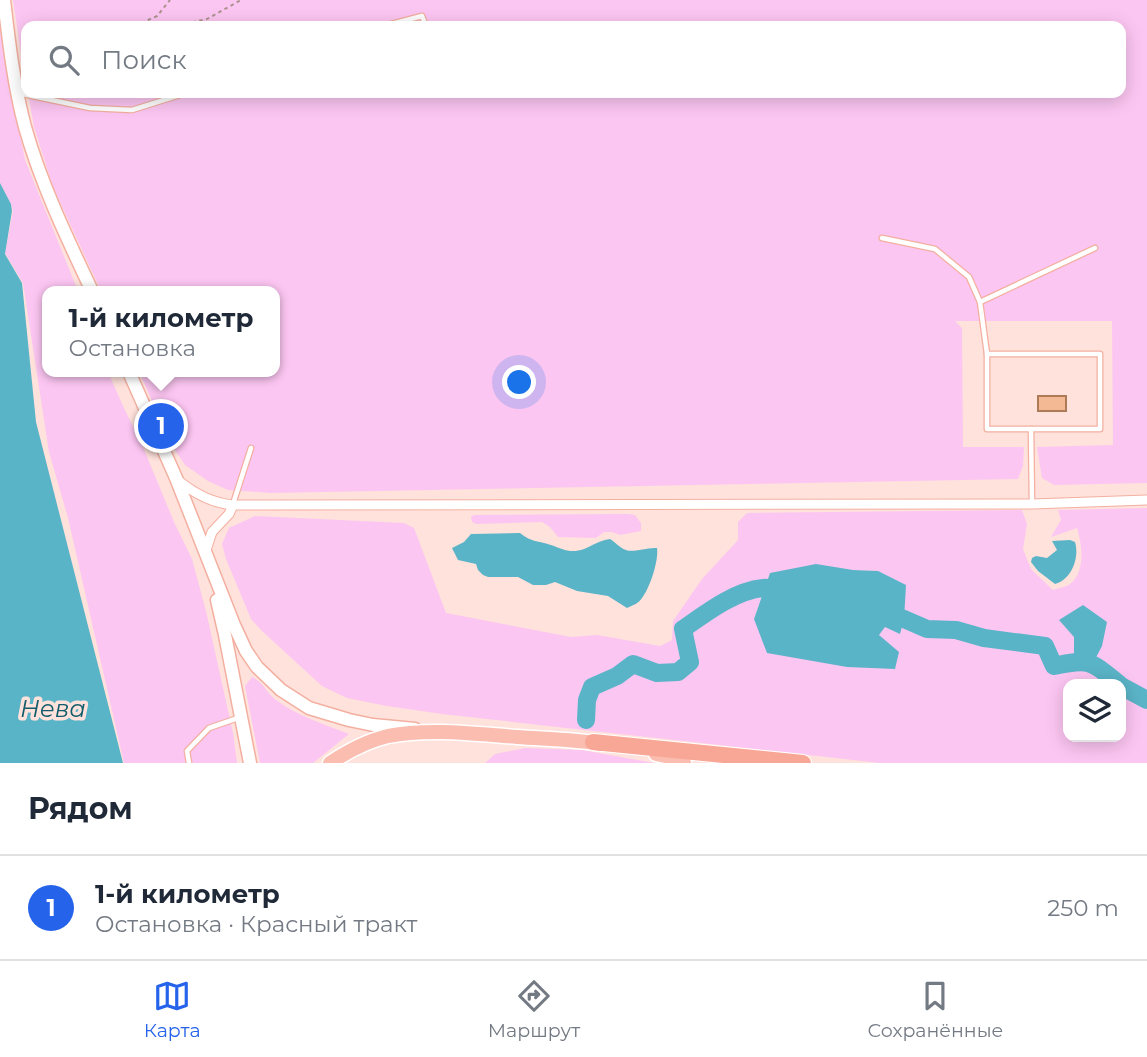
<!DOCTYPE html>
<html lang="ru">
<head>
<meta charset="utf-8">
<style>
	body { margin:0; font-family:Montserrat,sans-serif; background:#f6f6f7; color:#1f2937 }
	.controls { position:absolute; right:21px; bottom:21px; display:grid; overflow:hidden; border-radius:14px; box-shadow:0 4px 18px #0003 }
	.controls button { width:63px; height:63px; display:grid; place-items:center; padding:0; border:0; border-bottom:2px solid #e0e1e3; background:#fff; color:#1f2937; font:35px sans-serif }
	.you { position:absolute; left:520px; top:383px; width:24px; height:24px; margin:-18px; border:5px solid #fff; border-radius:50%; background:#1a73e8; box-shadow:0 0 0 10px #1a73e833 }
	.badge { display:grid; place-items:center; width:46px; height:46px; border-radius:50%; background:#2563eb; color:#fff; font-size:23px; font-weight:700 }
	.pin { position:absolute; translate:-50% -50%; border:4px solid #fff; box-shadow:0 2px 7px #0006 }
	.popup { position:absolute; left:42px; top:286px; width:238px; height:91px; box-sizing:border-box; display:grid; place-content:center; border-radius:14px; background:#fff; filter:drop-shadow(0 2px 5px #0005); font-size:23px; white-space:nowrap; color:#747a83 }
	.popup b { font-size:26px; color:#1f2937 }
	.popup::after { content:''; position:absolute; left:50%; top:100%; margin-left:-14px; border:14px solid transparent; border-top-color:#fff }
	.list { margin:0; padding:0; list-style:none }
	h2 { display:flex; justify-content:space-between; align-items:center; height:91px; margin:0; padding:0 28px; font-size:30px }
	h2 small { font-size:23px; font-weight:400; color:#747a83 }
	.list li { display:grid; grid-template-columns:46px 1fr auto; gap:21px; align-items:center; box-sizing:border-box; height:105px; padding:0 28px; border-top:2px solid #e0e1e3 }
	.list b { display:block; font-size:26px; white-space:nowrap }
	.list p { margin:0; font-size:23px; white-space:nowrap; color:#747a83 }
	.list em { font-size:23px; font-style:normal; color:#747a83 }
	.icon { flex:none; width:38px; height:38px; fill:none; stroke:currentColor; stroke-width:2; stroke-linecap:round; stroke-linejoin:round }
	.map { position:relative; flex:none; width:1147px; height:763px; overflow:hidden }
	.search { position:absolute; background:#fff; box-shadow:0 4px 18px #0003; left:21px; right:21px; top:21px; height:77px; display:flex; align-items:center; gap:18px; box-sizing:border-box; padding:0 24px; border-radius:14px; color:#747a83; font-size:26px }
	.sheet { height:196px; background:#fff }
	nav { display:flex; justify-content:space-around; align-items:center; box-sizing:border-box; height:98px; border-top:2px solid #e0e1e3; background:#fff; font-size:19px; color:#747a83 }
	nav a { display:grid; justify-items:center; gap:4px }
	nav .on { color:#2563eb }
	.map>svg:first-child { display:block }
</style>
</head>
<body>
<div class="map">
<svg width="1147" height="763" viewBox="0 0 1147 763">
	<rect width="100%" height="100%" fill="#ffe2dc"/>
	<g fill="#fcc6f2" fill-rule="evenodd">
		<path d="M13 0H1147V483L1054 485 1042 478 1037 447 1113 445 1112 321H955L962 328 963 447H1024L1023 466 1018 479 271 493 228 490 208 481 185 465 171 444 168 428 160 418 139 372H275V291H101L53 187 34 127 28 93H1121V26H26V86Z"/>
		<path d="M0 21 4 49 25 160 78 291H47V372H108L123 406 143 447 174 522 192 559 206 611 233 733 237 763H124L68 518 49 452 23 283 5 253 13 211 11 204 0 183Z"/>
		<path d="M1147 508V763H880L442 714 387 706 347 698 322 686 262 631 251 619 226 559 222 544 229 528 255 516 404 523 414 528 446 613 571 637 597 635 660 646 672 640 673 621 702 579 738 540V522L747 513 1022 510 1027 524 1023 549 1031 569 1053 590C1058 588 1066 587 1070 584 1086 571 1082 545 1077 528L1051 537 1061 520 1058 510ZM853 570 878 571 901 633 885 626 879 635 847 667 825 662 754 619 770 573ZM1068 684H1121V737H1068Z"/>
		<path d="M628 514 635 515 641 523V531L620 535 612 532H604L596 538 558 537 550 527 542 522 476 524 472 522 471 517 474 515Z"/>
		<path d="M252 677C262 681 267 693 276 700 298 716 323 724 349 734L313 763H260L245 686Z"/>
		<path d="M525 748 582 750 654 763H485L495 754Z"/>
	</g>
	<g fill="#5ab4c7">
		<path d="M0 183 11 204 12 211 5 254 22 283 36 422 123 763H0Z"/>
		<path d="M520 533C533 543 537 540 551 545 563 549 570 554 584 549 594 545 598 541 610 539 615 542 621 549 626 550 633 553 647 547 657 548 659 560 650 588 642 598 638 604 633 605 627 608L608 596 577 591 555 582 546 585H533L518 577H488L483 575 478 570 476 564 458 560 452 548 464 542 471 534Z"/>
		<path d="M1070 540 1075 542C1080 558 1071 580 1055 584L1038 571 1031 562 1032 558 1036 556 1047 558 1057 550 1052 541Z"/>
		<path d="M816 564 853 570 878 571 906 585 904 619 900 634 885 627 879 635 899 652 895 669 847 667 767 653 754 619 770 573Z"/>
		<path d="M1083 605 1107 622 1102 646 1089 671 1074 662V637L1059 620Z"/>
	</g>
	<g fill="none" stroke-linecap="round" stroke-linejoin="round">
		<g stroke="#5ab4c7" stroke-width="18">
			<path d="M881 611 904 619 927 629 956 630 984 638 1045 646 1054 666C1090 658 1091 661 1119 684"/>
			<path d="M1121 686 1147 700"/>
			<path d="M586 720 587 700 592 687 617 676 633 664 657 673 678 672 690 662 683 629C706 613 734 591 763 588 770 587 779 590 786 591"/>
		</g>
	</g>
	<rect fill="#f3b995" stroke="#af7a58" stroke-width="2" x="1038" y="396" width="28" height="15"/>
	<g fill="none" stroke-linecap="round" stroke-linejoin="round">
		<defs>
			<g id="service">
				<path d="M384 26 422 16 426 26"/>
				<path d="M18 93 90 108 132 110 186 93"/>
				<path d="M882 238 935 249 969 277 980 302 987 354"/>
				<path d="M980 302 1095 248"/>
				<rect x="987" y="354" width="113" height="75"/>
				<path d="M1031 429 1032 504"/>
				<path d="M233 504 251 448"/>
				<path d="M189 763 187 751 209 728 238 718"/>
			</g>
			<g id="minor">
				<path d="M179 481C195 494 212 503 233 505L1032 504 1147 500"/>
				<path d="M205 553 212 532 229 514 233 505"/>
			</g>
			<g id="secondary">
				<path d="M4 0C9 43 14 86 25 127 41 184 67 238 92 291"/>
				<path d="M129 372 176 478 234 625 246 651 257 667 281 690 309 708 349 720 373 725 415 729"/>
				<path d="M217 600 225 635 250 763"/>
			</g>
			<g id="primary">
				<path d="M656 754 675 758 684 763"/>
				<path d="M330 763C348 751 367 741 388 736 430 728 475 734 517 737 545 739 574 739 602 744"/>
			</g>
			<path id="trunk" d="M593 742 803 763"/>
		</defs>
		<use href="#service" stroke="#f3afa0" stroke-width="7"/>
		<use href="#minor" stroke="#f3afa0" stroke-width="11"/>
		<use href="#secondary" stroke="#f3afa0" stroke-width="15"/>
		<use href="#primary" stroke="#fff" stroke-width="17"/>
		<use href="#trunk" stroke="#fff" stroke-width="18"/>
		<g stroke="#ac928d" stroke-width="2" stroke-dasharray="3.5 3.5" stroke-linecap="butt">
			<path d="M144 22 174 26 207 19 241 0"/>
			<path d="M135 26 157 16 170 0"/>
		</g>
		<use href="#service" stroke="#fff" stroke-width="4.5"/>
		<use href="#minor" stroke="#fff" stroke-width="9"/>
		<use href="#secondary" stroke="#fff" stroke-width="12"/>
		<use href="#primary" stroke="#fabdb0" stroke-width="14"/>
		<use href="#trunk" stroke="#f8a796" stroke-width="16"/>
	</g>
	<g text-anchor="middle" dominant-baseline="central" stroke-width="7" stroke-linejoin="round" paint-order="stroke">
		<g font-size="24" font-style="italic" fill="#115d6b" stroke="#ffe2dc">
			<text x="53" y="708">Нева</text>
		</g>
	</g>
</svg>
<div class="controls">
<button><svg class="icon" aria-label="layers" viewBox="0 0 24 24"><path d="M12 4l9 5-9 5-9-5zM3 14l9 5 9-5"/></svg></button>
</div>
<div class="you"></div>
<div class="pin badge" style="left:161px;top:426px">1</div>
<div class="popup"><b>1-й километр</b>Остановка</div>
<div class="search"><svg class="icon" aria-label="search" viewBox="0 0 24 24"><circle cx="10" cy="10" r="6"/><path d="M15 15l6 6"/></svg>Поиск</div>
</div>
<section class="sheet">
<h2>Рядом<small></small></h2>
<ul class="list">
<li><span class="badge">1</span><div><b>1-й километр</b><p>Остановка · Красный тракт</p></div><em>250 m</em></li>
</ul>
</section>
<nav>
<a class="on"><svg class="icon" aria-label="map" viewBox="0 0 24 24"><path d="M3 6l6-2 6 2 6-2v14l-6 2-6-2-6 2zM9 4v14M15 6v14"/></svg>Карта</a>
<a><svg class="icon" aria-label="directions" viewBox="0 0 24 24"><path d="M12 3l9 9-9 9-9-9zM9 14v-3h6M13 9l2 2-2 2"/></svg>Маршрут</a>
<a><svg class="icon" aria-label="saved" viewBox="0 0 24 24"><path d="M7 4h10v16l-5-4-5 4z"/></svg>Сохранённые</a>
</nav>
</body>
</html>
